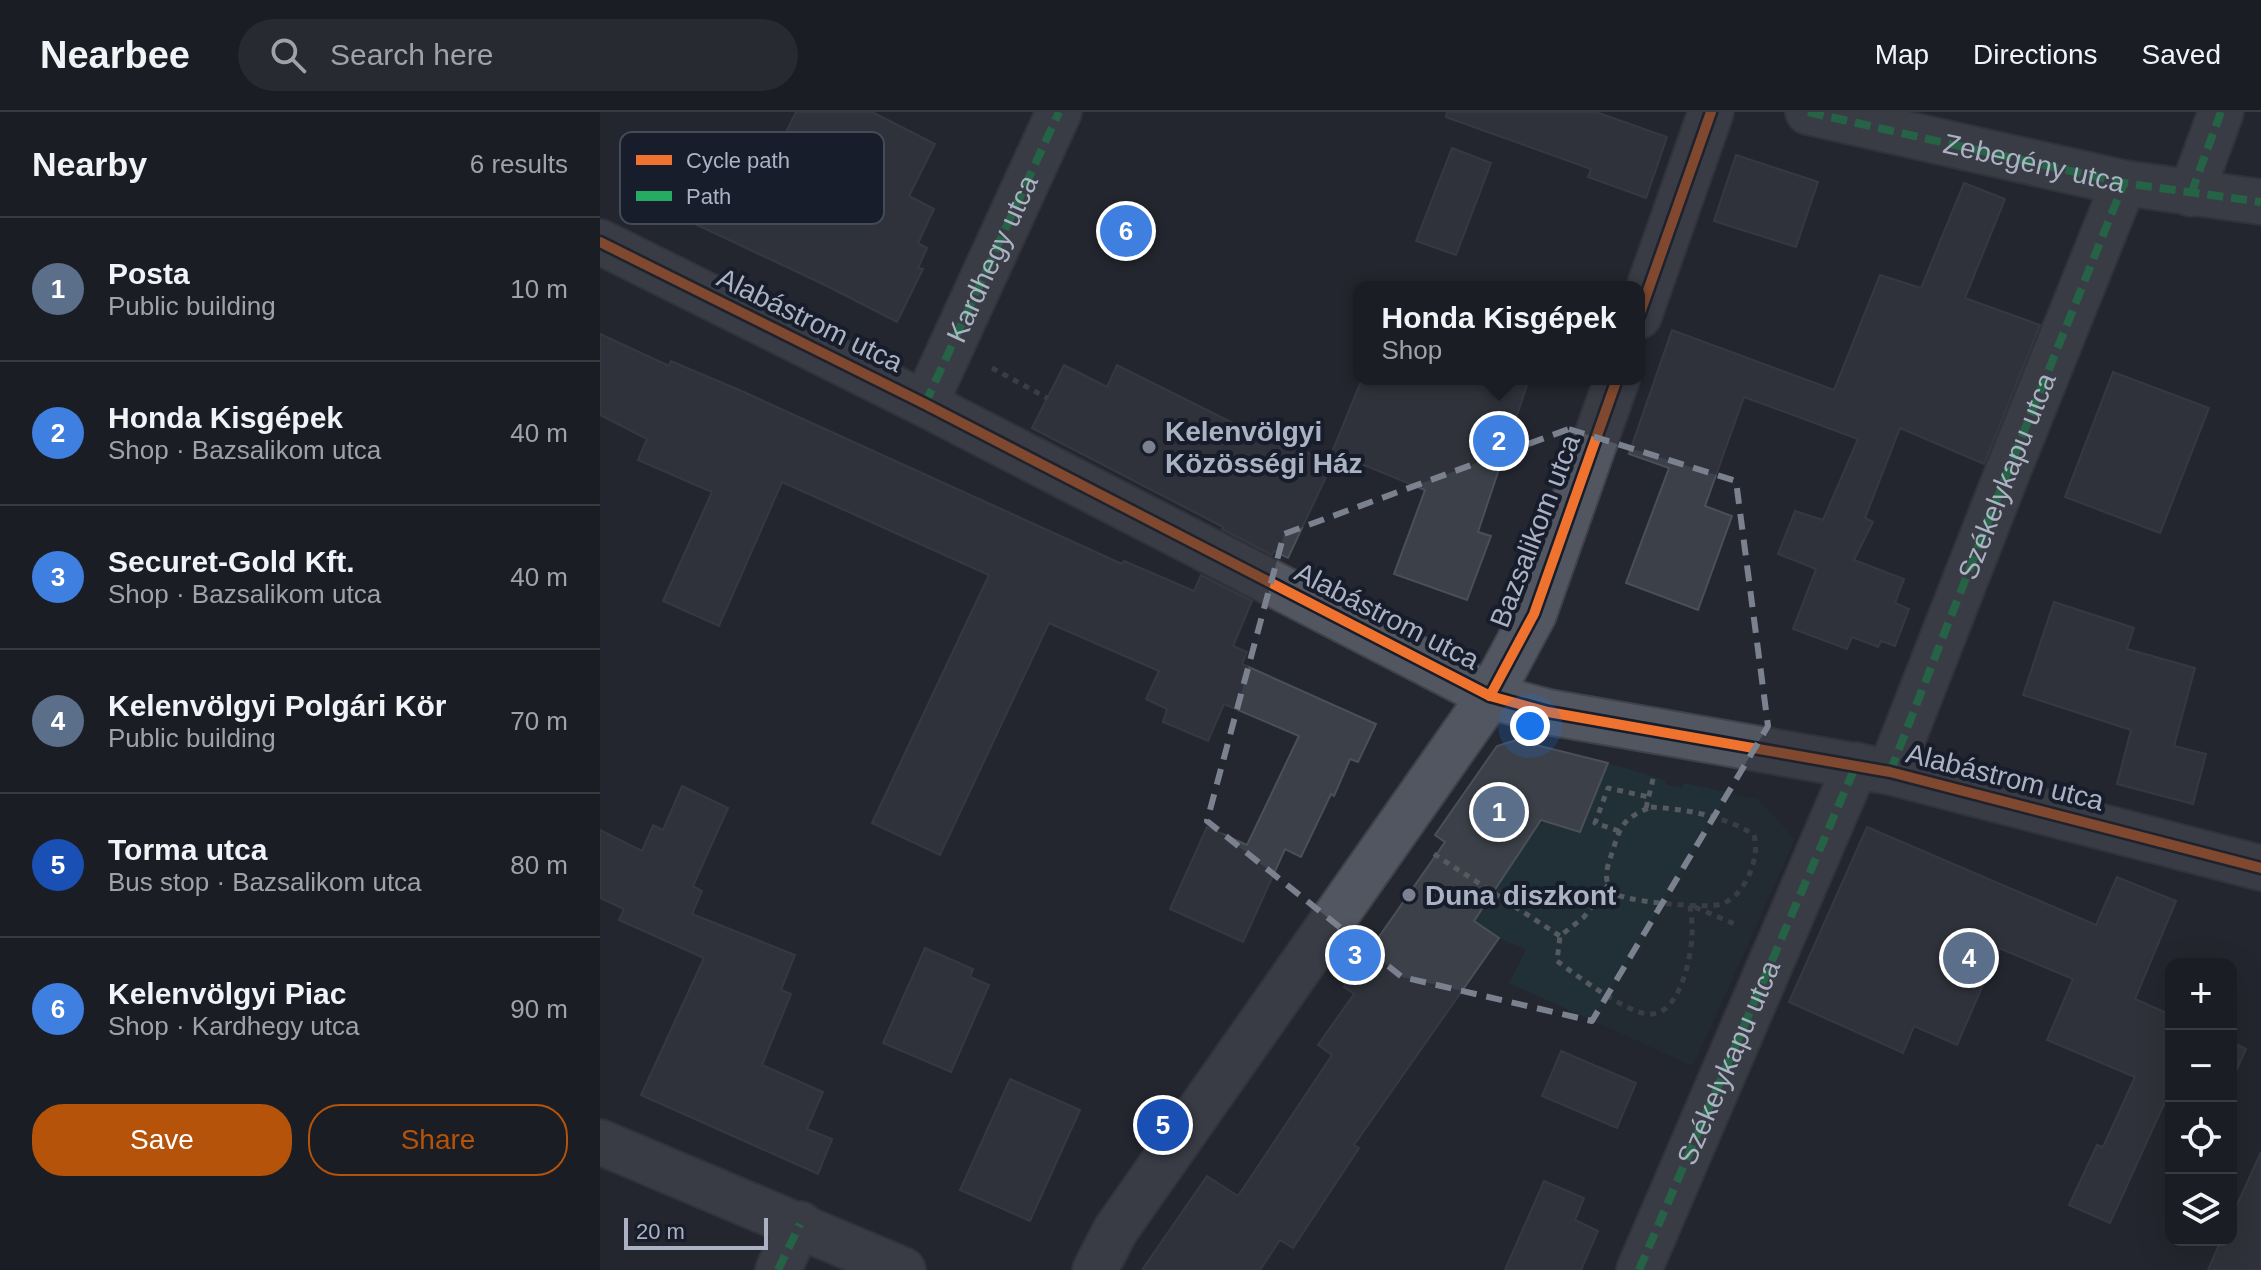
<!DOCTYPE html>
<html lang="en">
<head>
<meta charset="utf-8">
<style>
	body { margin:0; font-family:Arial,sans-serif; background:#282a31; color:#f1f3f6 }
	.controls { position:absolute; right:24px; bottom:24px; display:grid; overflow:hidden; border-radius:16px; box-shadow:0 8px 32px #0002 }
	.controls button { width:72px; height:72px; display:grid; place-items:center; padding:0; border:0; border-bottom:2px solid #393b41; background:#1b1d24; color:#f1f3f6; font:40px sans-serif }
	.scale { position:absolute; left:24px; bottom:20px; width:144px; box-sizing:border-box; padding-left:8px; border:4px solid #abb2c4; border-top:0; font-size:22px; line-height:28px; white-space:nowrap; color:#abb2c4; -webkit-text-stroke:6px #171d2a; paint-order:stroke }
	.you { position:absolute; left:930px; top:614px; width:28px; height:28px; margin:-20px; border:6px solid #fff; border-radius:50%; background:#1a73e8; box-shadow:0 0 0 12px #1a73e833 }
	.badge { display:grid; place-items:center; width:52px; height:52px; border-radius:50%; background:#b45309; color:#fff; font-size:26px; font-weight:700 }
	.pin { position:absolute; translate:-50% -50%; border:4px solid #fff; box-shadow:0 2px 8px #0006 }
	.popup { position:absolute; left:753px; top:169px; width:292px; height:104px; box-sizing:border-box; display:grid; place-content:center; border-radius:16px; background:#1b1d24; filter:drop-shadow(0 2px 6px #0005); font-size:26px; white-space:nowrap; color:#a0a2a6 }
	.popup b { font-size:30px; color:#f1f3f6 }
	.popup::after { content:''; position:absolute; left:50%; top:100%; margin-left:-16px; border:16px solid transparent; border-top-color:#1b1d24 }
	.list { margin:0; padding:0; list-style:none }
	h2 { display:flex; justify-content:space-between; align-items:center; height:104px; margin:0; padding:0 32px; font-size:34px }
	h2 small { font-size:26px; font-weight:400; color:#a0a2a6 }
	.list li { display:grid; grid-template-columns:52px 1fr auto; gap:24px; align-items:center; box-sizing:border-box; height:144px; padding:0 32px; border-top:2px solid #393b41 }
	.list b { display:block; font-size:30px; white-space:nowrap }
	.list p { margin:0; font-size:26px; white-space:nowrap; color:#a0a2a6 }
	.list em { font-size:26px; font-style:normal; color:#a0a2a6 }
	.actions { display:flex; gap:16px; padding:24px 32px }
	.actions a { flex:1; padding:18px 0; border:2px solid #b45309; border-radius:32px; text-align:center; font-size:28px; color:#b45309 }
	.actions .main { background:#b45309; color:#fff }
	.icon { flex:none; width:44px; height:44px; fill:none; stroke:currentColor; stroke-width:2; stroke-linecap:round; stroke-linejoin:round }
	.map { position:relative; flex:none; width:1661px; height:1158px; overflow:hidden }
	header { display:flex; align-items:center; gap:48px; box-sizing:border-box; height:112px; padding:0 40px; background:#1b1d24; border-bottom:2px solid #393b41 }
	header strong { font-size:38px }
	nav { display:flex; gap:44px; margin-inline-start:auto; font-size:28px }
	.search { width:560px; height:72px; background:#282a31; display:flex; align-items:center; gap:20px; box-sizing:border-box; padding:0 28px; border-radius:44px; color:#a0a2a6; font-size:30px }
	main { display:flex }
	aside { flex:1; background:#1b1d24 }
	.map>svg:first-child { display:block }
</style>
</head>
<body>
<header>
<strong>Nearbee</strong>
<div class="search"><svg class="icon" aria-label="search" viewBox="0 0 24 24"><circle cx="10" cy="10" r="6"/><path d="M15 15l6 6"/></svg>Search here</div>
<nav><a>Map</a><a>Directions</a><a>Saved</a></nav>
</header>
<main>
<aside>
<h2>Nearby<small>6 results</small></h2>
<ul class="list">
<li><span class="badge" style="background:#5c6f8a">1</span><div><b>Posta</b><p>Public building</p></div><em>10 m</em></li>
<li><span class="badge" style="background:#3f7fe0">2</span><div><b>Honda Kisgépek</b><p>Shop · Bazsalikom utca</p></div><em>40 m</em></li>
<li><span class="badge" style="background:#3f7fe0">3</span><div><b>Securet-Gold Kft.</b><p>Shop · Bazsalikom utca</p></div><em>40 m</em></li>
<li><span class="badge" style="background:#5c6f8a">4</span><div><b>Kelenvölgyi Polgári Kör</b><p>Public building</p></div><em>70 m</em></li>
<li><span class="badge" style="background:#1a4fb4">5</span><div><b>Torma utca</b><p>Bus stop · Bazsalikom utca</p></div><em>80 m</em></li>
<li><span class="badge" style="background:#3f7fe0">6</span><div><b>Kelenvölgyi Piac</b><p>Shop · Kardhegy utca</p></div><em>90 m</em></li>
</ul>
<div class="actions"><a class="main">Save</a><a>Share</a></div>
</aside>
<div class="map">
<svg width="1661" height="1158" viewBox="0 0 1661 1158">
	<rect width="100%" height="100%" fill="#242730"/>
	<path fill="#213036" d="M1008 651 1065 668V672L1082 676 1084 671 1158 687 1195 727 1093 954 909 871 926 838 899 826 874 809 937 714 946 710 980 720Z"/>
	<g fill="#3c4048" stroke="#4a4f58" stroke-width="2">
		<path d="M196 0H272L335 32 309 84 334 97 318 131 327 136 318 156 323 157 297 210 225 173 48 90 77 31 161 71Z"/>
		<path d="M847 0H996L1067 25 1046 86 988 65 991 57 846 5Z"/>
		<path d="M852 36 891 51 856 143 816 129Z"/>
		<path d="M1136 43 1218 70 1196 135 1114 109Z"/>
		<path d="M1364 71 1405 87 1365 186 1440 213 1384 352 1300 316 1265 406 1273 410 1254 448 1304 467 1295 491 1309 497 1295 534 1281 529 1278 535 1252 525 1247 537 1193 517 1216 457 1178 442 1195 399 1223 408 1258 327 1144 285 1105 394 1132 404 1098 498 1026 471 1069 356 1029 342 1072 218 1234 278 1280 163 1321 176Z"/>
		<path d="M0 222 69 254 71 249 146 281 522 452 524 449 594 479 601 463 652 489 633 534 647 540 642 552 776 612 758 650 750 647 734 684 731 682 701 745 685 737 643 830 570 797 607 715 647 733 699 624 624 592 608 629 563 610 567 597 546 587 559 559 449 511 340 743 272 711 389 463 182 370 119 514 63 489 112 380 38 348 47 327 0 303Z"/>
		<path d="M464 253 507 275 517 253 665 327 667 322 732 352 688 446 674 439 672 443 622 417 623 415 432 316Z"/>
		<path d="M1513 260 1609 296 1560 421 1465 385Z"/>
		<path d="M762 267H929L878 420 891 424 867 488 794 462 825 378 732 340Z"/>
		<path d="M1454 490 1534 516 1527 537 1595 556 1574 634 1606 642 1593 692 1517 672 1531 618 1423 583Z"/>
		<path d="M916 628 1008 651 980 720 941 708 874 809 899 826 754 1033 759 1036 693 1136 680 1128 660 1158H542L607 1064 638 1084 732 943 718 933 754 882 744 875 845 730 835 723 897 634Z"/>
		<path d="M82 674 128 696 93 774 102 779 92 802 195 843 181 878 191 882 162 953 223 980 207 1017 232 1027 218 1062 41 983 104 846 19 808 24 797 0 786V718L42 739 53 713 63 718Z"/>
		<path d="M1267 715 1496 813 1517 765 1576 789 1535 887 1571 903V995L1564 992 1510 1111 1469 1093 1497 1033 1503 1035 1535 965 1447 928 1473 867 1399 836 1357 933 1314 914 1303 941 1189 890Z"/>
		<path d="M325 836 373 857 370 865 389 873 351 960 283 931Z"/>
		<path d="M1631 930 1646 937 1631 970Z"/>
		<path d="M961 939 1036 971 1017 1016 942 984Z"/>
		<path d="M410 967 480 998 430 1109 360 1078Z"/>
		<path d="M1661 1040V1158H1608L1621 1128H1631V1106Z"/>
		<path d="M944 1069 984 1086 975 1108 998 1119 981 1158H905Z"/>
	</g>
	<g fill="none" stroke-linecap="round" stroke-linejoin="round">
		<defs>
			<g id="minor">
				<path d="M1208 0 1524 71 1661 90"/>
				<path d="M1591 82 1621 0"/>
				<path d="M0 130 325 292 890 584 948 600 1290 660 1661 756"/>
				<path d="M1039 204 1111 0"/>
				<path d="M325 292 459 0"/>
				<path id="s1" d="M1290 660 1406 364 1524 71"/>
				<path d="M0 1030 303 1158"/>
				<path d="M178 1158 200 1112"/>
				<path d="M495 1158 515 1119 890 584 934 502 1017 267"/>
				<path id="s2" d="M1039 1158 1256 653"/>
			</g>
		</defs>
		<use href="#minor" stroke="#40424a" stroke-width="48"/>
		<g stroke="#555a61" stroke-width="5" stroke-dasharray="6 6" stroke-linecap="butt">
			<path d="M392 256 447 286"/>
			<path d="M1051 695C1085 697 1126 704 1154 723 1161 747 1143 789 1117 793 1100 796 1040 790 1024 785 1018 784 1012 780 1009 774 1003 763 1009 750 1013 738 1021 711 1025 706 1051 695Z"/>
			<path d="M1046 696 1054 663"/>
			<path d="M1019 719 995 711 1008 676 1049 685"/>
			<path d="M834 742 960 824"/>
			<path d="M1008 773 984 805 960 824 957 849C976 863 1025 900 1048 902 1079 905 1091 847 1092 823 1093 813 1091 803 1090 793L1137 813"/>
		</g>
		<use href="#minor" stroke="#525660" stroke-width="44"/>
		<g stroke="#26ab63" stroke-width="8" stroke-dasharray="16 8" stroke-linecap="butt">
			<path id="s3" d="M1208 0 1524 71 1661 90"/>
			<path d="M1591 82 1621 0"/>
			<path id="s4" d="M325 292 459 0"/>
			<path d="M1290 660 1406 364 1524 71"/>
			<path d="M178 1158 200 1112"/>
			<path d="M1039 1158 1256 653"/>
		</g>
		<defs>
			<g id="cycleway">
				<path d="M0 130 325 292 890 584 948 600 1290 660 1661 756"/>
				<path d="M1039 204 1111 0"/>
				<path d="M890 584 934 502 1017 267"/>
			</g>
		</defs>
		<use href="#cycleway" stroke="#171d2a" stroke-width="15"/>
		<use href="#cycleway" stroke="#ef722f" stroke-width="10"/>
	</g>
	<path d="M0 0H1661V1158H0ZM969 317 1136 369 1168 614 992 909 802 865 607 709 684 422Z" fill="#242730" fill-opacity=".55" fill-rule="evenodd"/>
	<path fill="none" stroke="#7c8190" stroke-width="6" stroke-dasharray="16 10" stroke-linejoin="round" d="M969 317 1136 369 1168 614 992 909 802 865 607 709 684 422Z"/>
	<g fill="#7c8190" stroke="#171d2a" stroke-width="3">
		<circle cx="549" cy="335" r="8"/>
		<circle cx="809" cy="783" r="8"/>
	</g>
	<g text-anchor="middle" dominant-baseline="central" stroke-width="8" stroke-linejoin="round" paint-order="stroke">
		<g font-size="28" fill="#abb2c4" stroke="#171d2a">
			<text stroke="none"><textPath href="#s3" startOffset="232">Zebegény utca</textPath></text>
			<text stroke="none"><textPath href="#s4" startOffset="160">Kardhegy utca</textPath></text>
			<text transform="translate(210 208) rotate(26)">Alabástrom utca</text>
			<text stroke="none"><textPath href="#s1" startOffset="318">Székelykapu utca</textPath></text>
			<text transform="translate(935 419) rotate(-69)">Bazsalikom utca</text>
			<text transform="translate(787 504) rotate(27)">Alabástrom utca</text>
			<text transform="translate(1405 665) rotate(14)">Alabástrom utca</text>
			<text stroke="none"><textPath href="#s2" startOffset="226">Székelykapu utca</textPath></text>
		</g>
		<g font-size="28" font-weight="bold" fill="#abb2c4" stroke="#171d2a" text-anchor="start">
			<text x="565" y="319">Kelenvölgyi<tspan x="565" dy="32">Közösségi Ház</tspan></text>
			<text x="825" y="783">Duna diszkont</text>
		</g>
	</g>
	<rect x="20" y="20" width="264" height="92" rx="12" fill="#171d2a" stroke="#434a58" stroke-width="2"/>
	<rect x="36" y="43" width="36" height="10" fill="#ef722f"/>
	<rect x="36" y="79" width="36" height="10" fill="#26ab63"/>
	<g font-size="22" fill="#abb2c4">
		<text x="86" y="56">Cycle path</text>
		<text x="86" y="92">Path</text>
	</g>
</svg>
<div class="controls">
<button>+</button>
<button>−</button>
<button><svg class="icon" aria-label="locate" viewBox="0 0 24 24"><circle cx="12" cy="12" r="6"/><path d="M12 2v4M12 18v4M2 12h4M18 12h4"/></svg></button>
<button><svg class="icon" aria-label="layers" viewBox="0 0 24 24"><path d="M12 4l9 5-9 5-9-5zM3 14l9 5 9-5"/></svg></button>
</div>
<div class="scale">20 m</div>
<div class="you"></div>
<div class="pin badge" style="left:899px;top:700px;background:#5c6f8a">1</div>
<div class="pin badge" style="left:899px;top:329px;background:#3f7fe0">2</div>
<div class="popup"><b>Honda Kisgépek</b>Shop</div>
<div class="pin badge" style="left:755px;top:843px;background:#3f7fe0">3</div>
<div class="pin badge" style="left:1369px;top:846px;background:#5c6f8a">4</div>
<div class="pin badge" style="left:563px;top:1013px;background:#1a4fb4">5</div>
<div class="pin badge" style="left:526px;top:119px;background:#3f7fe0">6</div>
</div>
</main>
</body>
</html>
